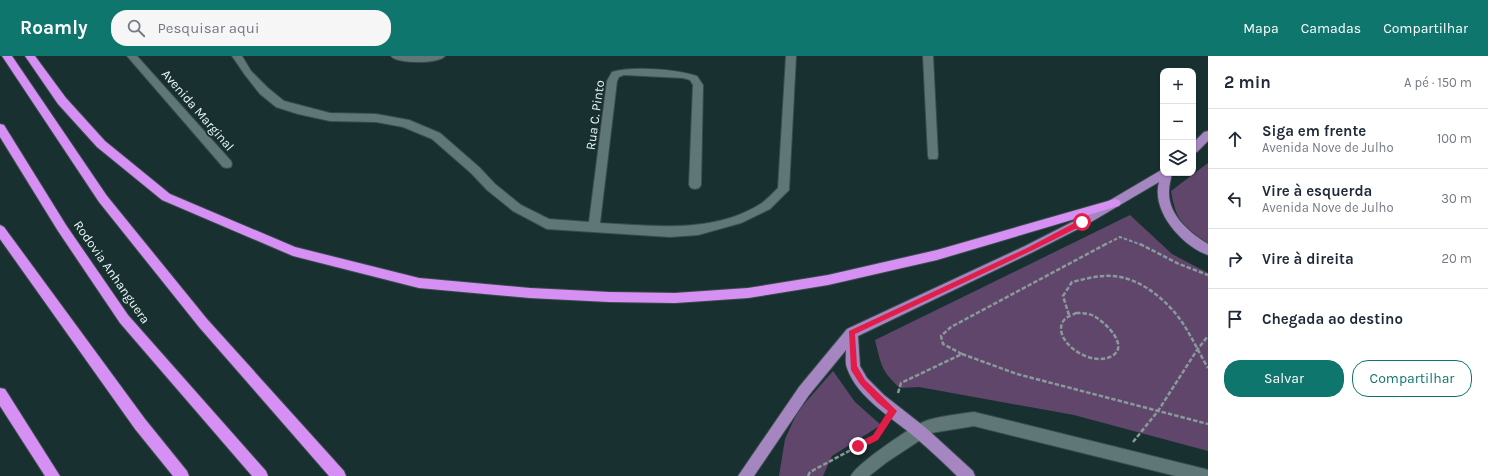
<!DOCTYPE html>
<html lang="pt">
<head>
<meta charset="utf-8">
<style>
	body { margin:0; font-family:Karla,sans-serif; background:#f6f6f7; color:#1f2937 }
	.controls { position:absolute; right:12px; top:12px; display:grid; overflow:hidden; border-radius:8px; box-shadow:0 1px 3px #0004 }
	.controls button { width:36px; height:36px; display:grid; place-items:center; padding:0; border:0; border-bottom:1px solid #e0e1e3; background:#fff; color:#1f2937; font:20px sans-serif }
	.stop { position:absolute; width:12px; height:12px; margin:-9px; border:3px solid #e11d48; border-radius:50%; background:#fff }
	.stop.end { background:#e11d48; border-color:#fff; box-shadow:0 1px 4px #0008 }
	.list { margin:0; padding:0; list-style:none }
	h2 { display:flex; justify-content:space-between; align-items:center; height:52px; margin:0; padding:0 16px; font-size:17px }
	h2 small { font-size:13px; font-weight:400; color:#747a83 }
	.list li { display:grid; grid-template-columns:26px 1fr auto; gap:12px; align-items:center; box-sizing:border-box; height:60px; padding:0 16px; border-top:1px solid #e0e1e3 }
	.list b { display:block; font-size:15px; white-space:nowrap }
	.list p { margin:0; font-size:13px; white-space:nowrap; color:#747a83 }
	.list em { font-size:13px; font-style:normal; color:#747a83 }
	.actions { display:flex; gap:8px; padding:12px 16px }
	.actions a { flex:1; padding:9px 0; border:1px solid #0f766e; border-radius:16px; text-align:center; font-size:14px; color:#0f766e }
	.actions .main { background:#0f766e; color:#fff }
	.icon { flex:none; width:22px; height:22px; fill:none; stroke:currentColor; stroke-width:2; stroke-linecap:round; stroke-linejoin:round }
	.map { position:relative; flex:none; width:1208px; height:420px; overflow:hidden }
	header { display:flex; align-items:center; gap:24px; box-sizing:border-box; height:56px; padding:0 20px; background:#0f766e; color:#fff }
	header strong { font-size:19px }
	nav { display:flex; gap:22px; margin-inline-start:auto; font-size:14px }
	.search { width:280px; height:36px; background:#f6f6f7; display:flex; align-items:center; gap:10px; box-sizing:border-box; padding:0 14px; border-radius:16px; color:#747a83; font-size:15px }
	main { display:flex }
	aside { flex:1; background:#fff }
	.map>svg:first-child { display:block }
</style>
</head>
<body>
<header>
<strong>Roamly</strong>
<div class="search"><svg class="icon" aria-label="search" viewBox="0 0 24 24"><circle cx="10" cy="10" r="6"/><path d="M15 15l6 6"/></svg>Pesquisar aqui</div>
<nav><a>Mapa</a><a>Camadas</a><a>Compartilhar</a></nav>
</header>
<main>
<div class="map">
<svg width="1208" height="420" viewBox="0 0 1208 420">
	<rect width="100%" height="100%" fill="#193030"/>
	<g fill="#61466c">
		<path d="M1208 107V188C1183 171 1176 165 1171 135Z"/>
		<path d="M1130 159 1172 198 1208 217V395L1074 359 919 331 900 332C881 315 881 308 875 284Z"/>
		<path d="M833 315 855 346 881 369 832 400 823 420H779L785 383 798 355Z"/>
	</g>
	<g fill="none" stroke-linecap="round" stroke-linejoin="round">
		<defs>
			<g id="minor">
				<path d="M127 0H137L231 105 232 108 231 111 227 112 223 111Z"/>
				<path d="M232 0H242L251 15 268 32 284 45 330 57 376 58 409 64 440 77 479 111 495 128 521 149 549 163 589 166 607 25 612 16C632 10 676 13 697 20L703 29 701 129 699 132 695 133 691 132 689 129 693 29 690 24 683 22 624 19 619 21 617 25 600 167C654 170 714 178 762 147 767 143 773 137 778 132L786 0H796L789 134 770 153 741 167 698 179 670 181 547 173 513 155 487 134 471 117 432 83 403 71 376 66 330 65 298 58 276 51 260 38 245 19Z"/>
				<path d="M391 0H445C438 8 397 8 391 0Z"/>
				<path d="M923 0H933L938 100 937 103H929L928 100Z"/>
				<path d="M974 356 1205 413 1208 414V420H1176L974 370 931 377 887 406 869 420H851C856 408 915 368 928 364 943 360 959 358 974 356Z"/>
			</g>
			<g id="major">
				<path d="M1208 75V85L1197 96 1193 97V87L1204 76Z"/>
				<path d="M1163 113V117H1172C1171 123 1169 129 1169 135 1168 159 1189 176 1208 188V199C1182 190 1151 155 1159 126L1086 169 1033 196 858 280 860 310 867 322 884 339 926 372 973 415 975 420H957C944 407 930 394 916 382 894 363 857 342 847 312 845 307 846 300 846 294L809 339 754 420H738L799 331 847 273 1025 190 1078 163Z"/>
			</g>
			<g id="highway">
				<path d="M2 0H12L107 140 207 263 344 415 346 420H329L199 271 99 146Z"/>
				<path d="M25 0H35L66 42 105 85 170 138 295 191 419 222 530 232 609 236 675 237 748 232 828 219 937 194 1115 143 1119 144 1121 147 1119 150 1115 151 937 204 828 229 748 242 675 247 609 246 530 242 419 232 293 200 162 144 97 91 58 48Z"/>
				<path d="M0 68 4 69 66 169 128 259 266 415 268 420H252L120 267 58 175 0 81Z"/>
				<path d="M0 169 4 171 145 363 187 415 189 420H173L135 373 0 183Z"/>
				<path d="M0 332 5 333 60 420H45L0 350Z"/>
			</g>
		</defs>
		<use href="#minor" stroke="#394d4d" stroke-width="2"/>
		<use href="#major" stroke="#394d4d" stroke-width="2"/>
		<use href="#highway" stroke="#394d4d" stroke-width="2"/>
		<path stroke="#889a99" stroke-width="2" stroke-dasharray="3.5 2" stroke-linecap="butt" d="M1104 189 1120 181 1142 189"/>
		<g stroke="#889a99" stroke-width="2.5" stroke-dasharray="4.5 2" stroke-linecap="butt">
			<path d="M1140 188 1179 208 1208 219"/>
			<path d="M1076 257C1082 257 1088 257 1094 260 1105 266 1130 290 1112 300 1089 313 1048 281 1065 263 1068 260 1073 259 1076 257Z"/>
			<path d="M1069 259 1063 240 1072 226C1085 223 1098 219 1112 220 1139 221 1167 244 1182 266 1192 281 1199 297 1208 312"/>
			<path d="M962 298 1017 318 1208 368"/>
			<path d="M898 337 901 327 962 298 943 288 941 280 951 271 1106 188"/>
			<path d="M1133 386 1158 355 1197 294 1208 280"/>
			<path d="M808 420 810 416 875 381 884 369"/>
		</g>
		<use href="#minor" fill="#5f7877" fill-rule="evenodd"/>
		<use href="#major" fill="#a686c1" fill-rule="evenodd"/>
		<use href="#highway" fill="#d690f3" fill-rule="evenodd"/>
	</g>
	<path fill="#e11d48" d="M1080 164H1085V168L1031 195 855 278 857 310 865 324 897 355 878 384 858 394 855 393V388L873 379 888 355 877 346 860 328 851 314 849 275 1027 192Z"/>
	<g text-anchor="middle" dominant-baseline="central" stroke-width="4" stroke-linejoin="round" paint-order="stroke">
		<g font-size="13" fill="#e8f6f5" stroke="#193030">
			<text transform="translate(198 54) rotate(49)">Avenida Marginal</text>
			<text transform="translate(595 59) rotate(-82)">Rua C. Pinto</text>
			<text transform="translate(112 216) rotate(55)">Rodovia Anhanguera</text>
		</g>
	</g>
</svg>
<div class="controls">
<button>+</button>
<button>−</button>
<button><svg class="icon" aria-label="layers" viewBox="0 0 24 24"><path d="M12 4l9 5-9 5-9-5zM3 14l9 5 9-5"/></svg></button>
</div>
<div class="stop" style="left:1082px;top:166px"></div>
<div class="stop end" style="left:858px;top:390px"></div>
</div>
<aside>
<h2>2 min<small>A pé · 150 m</small></h2>
<ul class="list">
<li><svg class="icon" aria-label="ahead" viewBox="0 0 24 24"><path d="M12 20V5M6 11l6-6 6 6"/></svg><div><b>Siga em frente</b><p>Avenida Nove de Julho</p></div><em>100 m</em></li>
<li><svg class="icon" aria-label="left" viewBox="0 0 24 24"><path d="M17 20v-9H6M10 6l-5 5 5 5"/></svg><div><b>Vire à esquerda</b><p>Avenida Nove de Julho</p></div><em>30 m</em></li>
<li><svg class="icon" aria-label="right" viewBox="0 0 24 24"><path d="M7 20v-9h11M14 6l5 5-5 5"/></svg><div><b>Vire à direita</b></div><em>20 m</em></li>
<li><svg class="icon" aria-label="arrive" viewBox="0 0 24 24"><path d="M6 21V4h12l-3 4 3 4H6"/></svg><div><b>Chegada ao destino</b></div></li>
</ul>
<div class="actions"><a class="main">Salvar</a><a>Compartilhar</a></div>
</aside>
</main>
</body>
</html>
